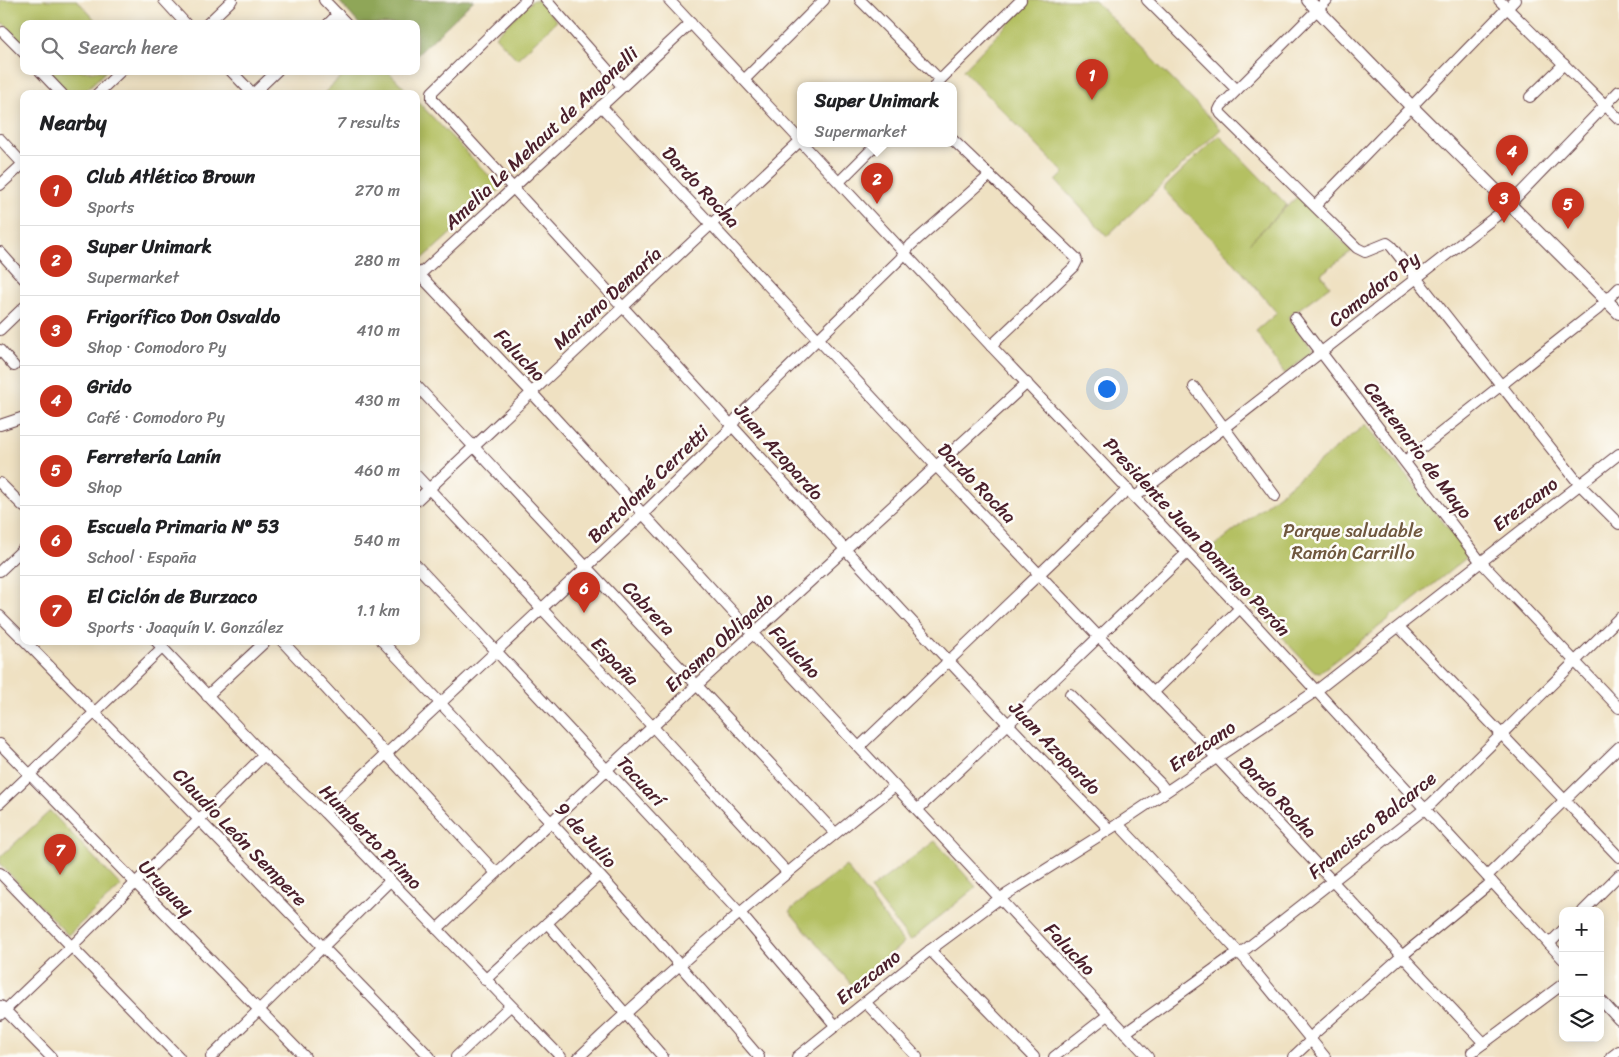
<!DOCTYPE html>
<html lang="en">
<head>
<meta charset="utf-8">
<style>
	body { margin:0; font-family:Sriracha,sans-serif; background:#f6f6f6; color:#202124 }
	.controls { position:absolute; right:15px; bottom:15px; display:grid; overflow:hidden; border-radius:10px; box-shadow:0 2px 12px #0003 }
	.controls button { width:45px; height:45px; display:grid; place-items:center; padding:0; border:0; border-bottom:1px solid #e0e0e0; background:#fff; color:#202124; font:25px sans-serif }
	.you { position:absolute; left:1106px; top:388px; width:18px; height:18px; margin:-12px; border:4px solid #fff; border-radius:50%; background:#1a73e8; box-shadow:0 0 0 8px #1a73e833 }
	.badge { display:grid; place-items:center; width:32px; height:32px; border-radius:50%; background:#c8321e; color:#fff; font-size:16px; font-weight:700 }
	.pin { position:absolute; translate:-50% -41px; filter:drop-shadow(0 1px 2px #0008) }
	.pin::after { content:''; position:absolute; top:26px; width:18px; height:15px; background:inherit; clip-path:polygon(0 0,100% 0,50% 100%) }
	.popup { position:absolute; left:797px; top:82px; width:160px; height:65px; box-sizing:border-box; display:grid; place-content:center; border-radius:10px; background:#fff; filter:drop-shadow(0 1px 4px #0005); font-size:16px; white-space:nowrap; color:#757577 }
	.popup b { font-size:19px; color:#202124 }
	.popup::after { content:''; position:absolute; left:50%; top:100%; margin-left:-10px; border:10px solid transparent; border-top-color:#fff }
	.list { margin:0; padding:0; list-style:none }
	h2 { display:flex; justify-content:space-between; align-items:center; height:65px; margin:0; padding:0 20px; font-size:21px }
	h2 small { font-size:16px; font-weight:400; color:#757577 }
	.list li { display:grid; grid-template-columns:32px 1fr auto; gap:15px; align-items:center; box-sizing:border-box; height:70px; padding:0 20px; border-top:1px solid #e0e0e0 }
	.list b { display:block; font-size:19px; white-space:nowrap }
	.list p { margin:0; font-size:16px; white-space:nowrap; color:#757577 }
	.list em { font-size:16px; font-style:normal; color:#757577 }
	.icon { flex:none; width:28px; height:28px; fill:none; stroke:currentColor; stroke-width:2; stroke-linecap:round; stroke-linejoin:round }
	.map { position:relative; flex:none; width:1619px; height:1057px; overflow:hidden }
	.search { position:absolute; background:#fff; box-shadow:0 2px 12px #0003; left:20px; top:20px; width:400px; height:55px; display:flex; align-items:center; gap:12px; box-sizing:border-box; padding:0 18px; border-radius:10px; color:#757577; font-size:19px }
	.panel { position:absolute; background:#fff; box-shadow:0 2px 12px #0003; left:20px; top:90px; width:400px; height:555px; border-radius:10px }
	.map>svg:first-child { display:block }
</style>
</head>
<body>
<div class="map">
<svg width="1619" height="1057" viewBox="0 0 1619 1057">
	<rect width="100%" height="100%" fill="#fdfcf7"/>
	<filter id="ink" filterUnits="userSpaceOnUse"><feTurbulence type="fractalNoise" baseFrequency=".02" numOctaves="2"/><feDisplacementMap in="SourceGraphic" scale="10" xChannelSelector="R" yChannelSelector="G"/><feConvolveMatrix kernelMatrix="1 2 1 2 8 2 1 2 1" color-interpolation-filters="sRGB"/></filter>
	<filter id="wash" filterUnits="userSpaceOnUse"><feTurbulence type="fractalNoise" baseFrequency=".0096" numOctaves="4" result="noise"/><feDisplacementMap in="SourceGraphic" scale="20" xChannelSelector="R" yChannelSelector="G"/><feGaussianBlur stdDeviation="1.12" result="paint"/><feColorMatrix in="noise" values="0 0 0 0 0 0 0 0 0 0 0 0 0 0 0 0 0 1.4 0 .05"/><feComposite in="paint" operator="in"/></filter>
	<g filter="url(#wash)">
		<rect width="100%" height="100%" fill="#efe1c2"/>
		<g fill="#b4c062" stroke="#7f7046">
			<path d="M0 0H77L99 24H24V45L3 23 0 25Z"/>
			<path d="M533 0H538L557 21 517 59 495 36Z"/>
			<path d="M1031 0H1094L1221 129 1107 236 1056 181 1064 173 963 70Z"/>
			<path d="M48 71H106L82 94H69Z"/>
			<path d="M347 71H388L410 94H323Z"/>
			<path d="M416 100 501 188 418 263 416 261Z"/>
			<path d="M1219 135 1287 205 1249 243 1298 196 1352 251 1321 274 1330 286 1288 317 1313 351 1285 374 1256 331 1277 313 1231 259 1163 189Z"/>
			<path d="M1366 424 1466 551 1465 559 1396 614H1391L1389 619 1320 672 1313 671 1205 554Z"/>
			<path d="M50 811 121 886 68 935 0 864V857Z"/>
			<path d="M935 841 976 887 910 941 870 889Z"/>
			<path d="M846 866 904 943 852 985 789 911Z"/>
		</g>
		<path fill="#8fa658" stroke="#6c6242" d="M338 0H474L416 56V24H359Z"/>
	</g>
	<g filter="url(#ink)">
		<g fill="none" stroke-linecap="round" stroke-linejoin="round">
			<defs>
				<g id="minor">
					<path d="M164 0 186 24"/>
					<path d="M324 0 347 24"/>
					<path d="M526 0 432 92V99C531 209 633 317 733 427 857 563 981 698 1109 829"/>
					<path d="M546 0 622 86"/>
					<path d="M669 0 801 141"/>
					<path d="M860 0 940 80"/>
					<path d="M1147 0 1237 90"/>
					<path d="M1327 0 1221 106 1219 110 1221 114 1357 248 1365 252 1387 243 1391 246 1580 485 1619 524"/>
					<path d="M1499 0 1619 119"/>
					<path d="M207 24 232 0"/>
					<path d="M328 24 338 14"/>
					<path d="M3 32 24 53"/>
					<path d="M40 71 62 94"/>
					<path d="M231 71 253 94"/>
					<path d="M744 80 824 0"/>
					<path d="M935 85 1021 0"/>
					<path d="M97 94 121 71"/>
					<path d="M253 94 277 71"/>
					<path d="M1530 97 1564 64"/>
					<path d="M601 106 936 466 1098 636 1216 757 1484 1043"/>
					<path d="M0 139 24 165"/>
					<path d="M953 140 1076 258 1077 261 1074 267 991 346"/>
					<path d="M802 143 991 346 1240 608 1563 959"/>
					<path d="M839 182 878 143"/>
					<path d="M0 185 24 163"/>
					<path d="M1315 206 1515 0"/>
					<path d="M0 252 24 279"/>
					<path d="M416 271 532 393 754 635 1148 1057"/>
					<path d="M416 278 691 23"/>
					<path d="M1295 318 1480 561 1619 708"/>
					<path d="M0 330 24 307"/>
					<path d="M0 350 14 366"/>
					<path d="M416 385 835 833"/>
					<path d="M1194 387 1275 496"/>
					<path d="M0 425 24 417"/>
					<path d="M1405 461 1598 309 1619 288"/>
					<path d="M416 475 653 727 787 872"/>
					<path d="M0 483 24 507"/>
					<path d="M1135 497 1504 210 1619 91"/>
					<path d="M416 501 800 141"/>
					<path d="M416 565 740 913 835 1025"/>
					<path d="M0 571 24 548"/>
					<path d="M0 616 24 640"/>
					<path d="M1399 627 1619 857"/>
					<path d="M25 641 430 1057"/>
					<path d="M156 641 264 755 324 812 561 1057"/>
					<path d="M282 641 496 873"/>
					<path d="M382 641C510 777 638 914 759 1057"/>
					<path d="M1154 692 1240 608"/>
					<path d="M1070 694 1160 783 1166 791"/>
					<path d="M207 696 266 641"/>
					<path d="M0 744 305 1057"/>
					<path d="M859 747 1128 489"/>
					<path d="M0 803 162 648"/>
					<path d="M918 809C1009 725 1097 637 1187 553"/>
					<path d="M324 812 644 513 726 433 737 418 900 259 911 245 990 175"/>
					<path d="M1118 824 1245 959 1325 1057"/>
					<path d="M0 873 179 1057"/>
					<path d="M1487 876 1619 747"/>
					<path d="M1583 911 1619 875"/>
					<path d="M547 923 663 1057"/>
					<path d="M437 929 697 685 1027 383"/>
					<path d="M1549 944 1563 930"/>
					<path d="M930 950 1034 1057"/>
					<path d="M485 980 598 876"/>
					<path d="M1600 999 1619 1020"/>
					<path d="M865 1002 917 1057"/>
					<path d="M1 1006 51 1057"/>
					<path d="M0 1015 71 947 264 755"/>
					<path d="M1125 1033 1231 957 1246 949 1431 804 1619 618"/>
					<path d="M1472 1052 1563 984"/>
					<path d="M211 1057 390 881"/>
					<path d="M456 1057 510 1006"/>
					<path d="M579 1057C680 961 786 872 895 786"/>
					<path d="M797 1057 930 950 999 899 1118 824 1316 691 1619 454"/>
					<path d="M1054 1057 1108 1015"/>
					<path d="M1293 1057 1307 1044 1315 1033 1403 955 1492 882"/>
					<path d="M1611 1057 1619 1051"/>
				</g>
				<path id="major" d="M1308 0 1412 107 1619 313"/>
			</defs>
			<use href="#minor" stroke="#633c42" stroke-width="12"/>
			<use href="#major" stroke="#633c42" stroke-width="14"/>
			<use href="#minor" stroke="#fff" stroke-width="10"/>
			<use href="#major" stroke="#fff" stroke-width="12"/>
		</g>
	</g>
	<g text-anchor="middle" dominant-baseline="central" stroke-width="5" stroke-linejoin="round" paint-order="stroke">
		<g font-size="19" fill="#4a1f2b" stroke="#fdfcf7">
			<text transform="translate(541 138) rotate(-43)">Amelia Le Mehaut de Angonelli</text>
			<text transform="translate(701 187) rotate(47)">Dardo Rocha</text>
			<text transform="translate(1374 289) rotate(-38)">Comodoro Py</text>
			<text transform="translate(607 298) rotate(-43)">Mariano Demaría</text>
			<text transform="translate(520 355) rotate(47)">Falucho</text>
			<text transform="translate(1418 450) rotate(53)">Centenario de Mayo</text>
			<text transform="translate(779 452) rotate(48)">Juan Azopardo</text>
			<text transform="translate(977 483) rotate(46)">Dardo Rocha</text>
			<text transform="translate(648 484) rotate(-44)">Bartolomé Cerretti</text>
			<text transform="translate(1525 504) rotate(-37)">Erezcano</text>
			<text transform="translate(1197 537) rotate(47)">Presidente Juan Domingo Perón</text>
			<text transform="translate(649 608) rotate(47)">Cabrera</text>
			<text transform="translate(719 642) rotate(-42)">Erasmo Obligado</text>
			<text transform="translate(795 652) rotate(47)">Falucho</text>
			<text transform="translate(615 661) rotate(46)">España</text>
			<text transform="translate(1202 746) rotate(-34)">Erezcano</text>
			<text transform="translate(1055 748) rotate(46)">Juan Azopardo</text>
			<text transform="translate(641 781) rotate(47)">Tacuarí</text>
			<text transform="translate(1278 797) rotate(47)">Dardo Rocha</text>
			<text transform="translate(1372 825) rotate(-39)">Francisco Balcarce</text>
			<text transform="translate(586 835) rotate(48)">9 de Julio</text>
			<text transform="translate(240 837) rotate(46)">Claudio León Sempere</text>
			<text transform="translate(371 837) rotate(46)">Humberto Primo</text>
			<text transform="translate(166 888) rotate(46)">Uruguay</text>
			<text transform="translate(1070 949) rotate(47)">Falucho</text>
			<text transform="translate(868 977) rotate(-38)">Erezcano</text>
		</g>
		<g font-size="19" fill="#6f573e" stroke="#fdfcf7">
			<text x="1353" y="530">Parque saludable<tspan x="1353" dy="22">Ramón Carrillo</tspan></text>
		</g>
	</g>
</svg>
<div class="controls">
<button>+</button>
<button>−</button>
<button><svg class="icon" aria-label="layers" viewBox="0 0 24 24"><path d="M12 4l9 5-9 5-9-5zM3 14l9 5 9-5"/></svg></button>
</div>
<div class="you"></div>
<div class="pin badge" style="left:1092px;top:100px">1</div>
<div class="pin badge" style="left:877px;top:204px">2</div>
<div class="popup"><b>Super Unimark</b>Supermarket</div>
<div class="pin badge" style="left:1504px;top:223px">3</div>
<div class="pin badge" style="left:1512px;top:176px">4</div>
<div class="pin badge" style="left:1568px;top:229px">5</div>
<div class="pin badge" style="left:584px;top:613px">6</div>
<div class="pin badge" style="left:60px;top:875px">7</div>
<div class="search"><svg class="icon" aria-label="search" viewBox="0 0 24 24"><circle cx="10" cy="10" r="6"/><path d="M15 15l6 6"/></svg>Search here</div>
<section class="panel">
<h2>Nearby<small>7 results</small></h2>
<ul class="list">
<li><span class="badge">1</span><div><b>Club Atlético Brown</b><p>Sports</p></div><em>270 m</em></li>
<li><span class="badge">2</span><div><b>Super Unimark</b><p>Supermarket</p></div><em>280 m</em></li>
<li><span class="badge">3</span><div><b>Frigorífico Don Osvaldo</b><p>Shop · Comodoro Py</p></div><em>410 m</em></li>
<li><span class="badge">4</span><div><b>Grido</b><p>Café · Comodoro Py</p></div><em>430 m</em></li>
<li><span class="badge">5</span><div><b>Ferretería Lanín</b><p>Shop</p></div><em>460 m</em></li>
<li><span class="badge">6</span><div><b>Escuela Primaria Nº 53</b><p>School · España</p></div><em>540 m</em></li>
<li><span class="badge">7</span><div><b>El Ciclón de Burzaco</b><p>Sports · Joaquín V. González</p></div><em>1.1 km</em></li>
</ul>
</section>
</div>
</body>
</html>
